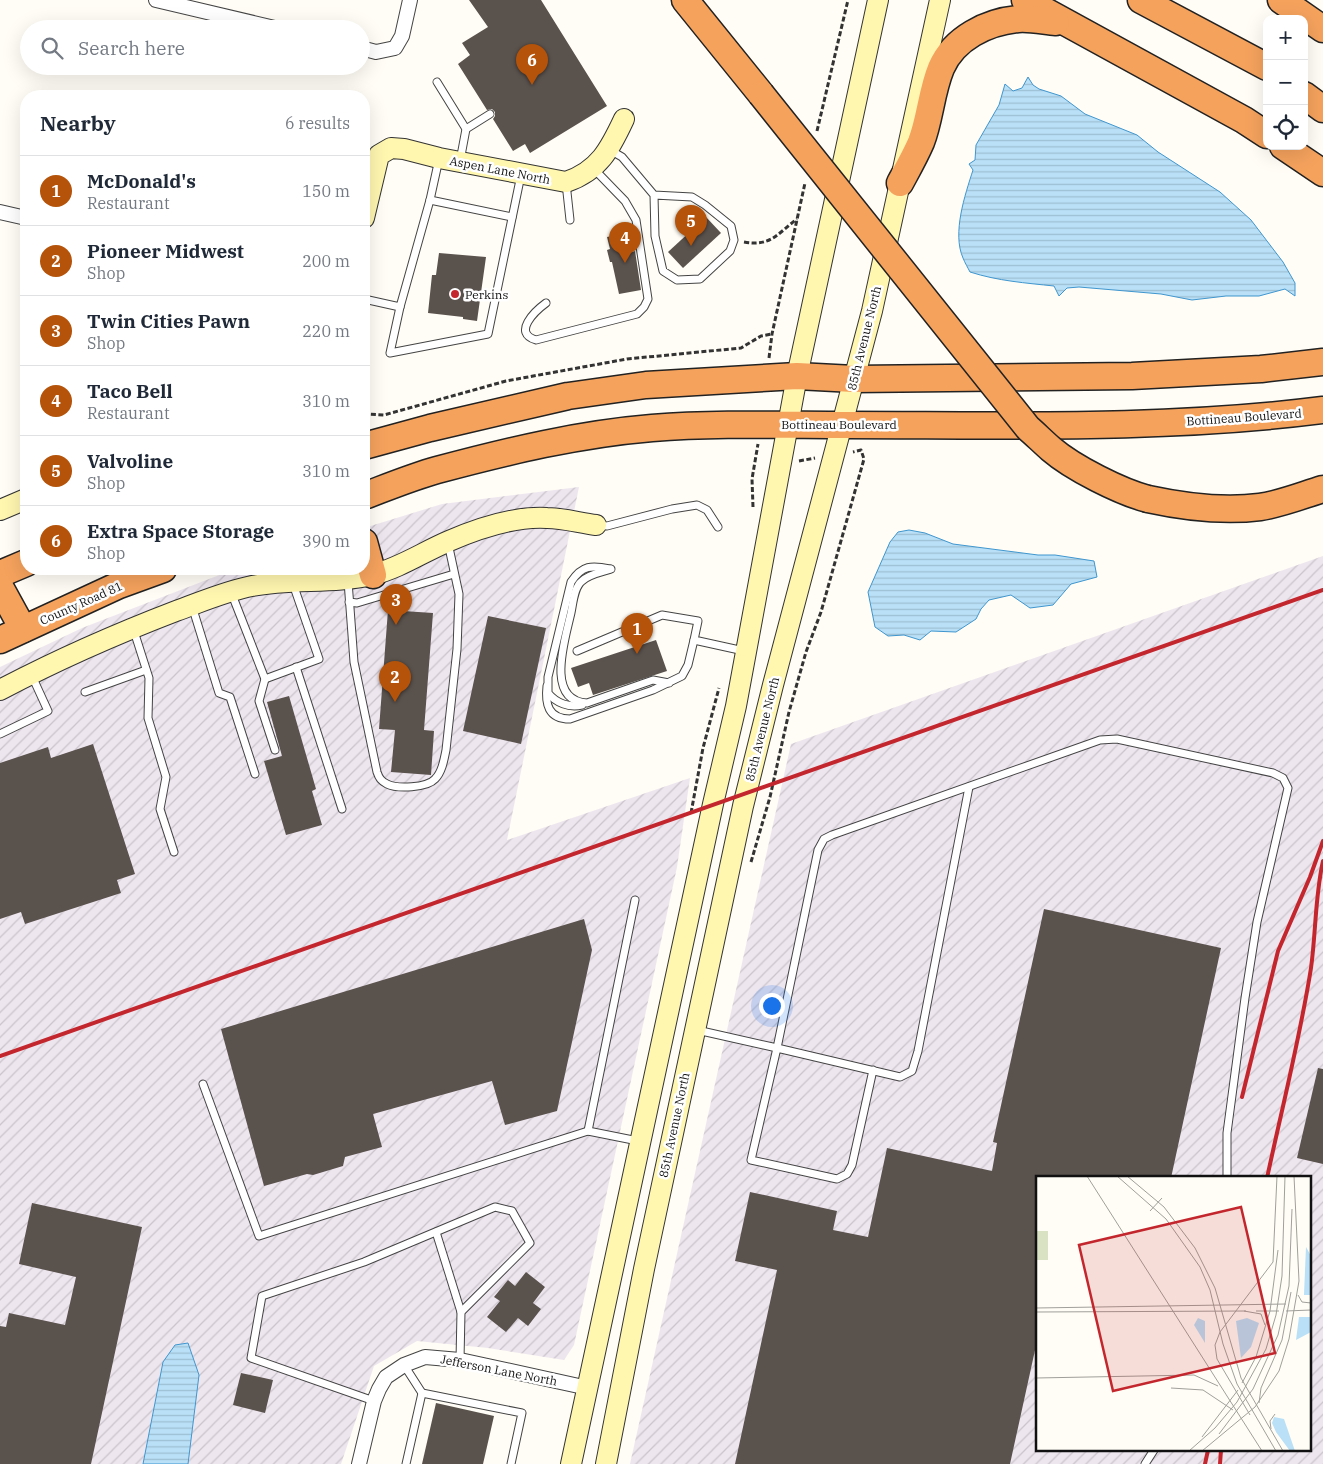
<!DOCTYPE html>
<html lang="en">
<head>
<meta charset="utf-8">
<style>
	body { margin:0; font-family:"IBM Plex Serif",serif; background:#f6f6f7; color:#1f2937 }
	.controls { position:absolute; right:15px; top:15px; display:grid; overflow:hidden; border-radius:10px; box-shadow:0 5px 20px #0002 }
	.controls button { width:45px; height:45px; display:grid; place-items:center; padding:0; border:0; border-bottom:1px solid #e0e1e3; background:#fff; color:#1f2937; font:25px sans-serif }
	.you { position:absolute; left:771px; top:1005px; width:18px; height:18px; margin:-12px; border:4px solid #fff; border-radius:50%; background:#1a73e8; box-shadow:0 0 0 8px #1a73e833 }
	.badge { display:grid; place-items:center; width:32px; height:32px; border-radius:50%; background:#b45309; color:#fff; font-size:16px; font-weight:700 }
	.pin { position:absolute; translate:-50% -41px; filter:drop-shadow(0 1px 2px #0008) }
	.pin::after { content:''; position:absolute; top:26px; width:18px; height:15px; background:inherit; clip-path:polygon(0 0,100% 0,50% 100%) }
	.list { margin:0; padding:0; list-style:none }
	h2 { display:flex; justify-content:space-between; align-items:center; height:65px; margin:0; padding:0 20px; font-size:21px }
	h2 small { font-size:16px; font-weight:400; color:#747a83 }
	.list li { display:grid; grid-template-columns:32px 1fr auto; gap:15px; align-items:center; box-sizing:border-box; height:70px; padding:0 20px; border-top:1px solid #e0e1e3 }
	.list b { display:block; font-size:19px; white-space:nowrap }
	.list p { margin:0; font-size:16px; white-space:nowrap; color:#747a83 }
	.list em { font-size:16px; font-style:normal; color:#747a83 }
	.icon { flex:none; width:28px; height:28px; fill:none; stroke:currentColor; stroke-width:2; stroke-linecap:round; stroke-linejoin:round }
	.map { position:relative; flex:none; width:1323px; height:1464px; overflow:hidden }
	.search { position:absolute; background:#fff; box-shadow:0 5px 20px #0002; left:20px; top:20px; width:350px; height:55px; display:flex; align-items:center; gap:12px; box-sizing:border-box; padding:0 18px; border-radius:28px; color:#747a83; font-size:19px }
	.panel { position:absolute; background:#fff; box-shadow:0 5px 20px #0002; left:20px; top:90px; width:350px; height:485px; border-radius:20px }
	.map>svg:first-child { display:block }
</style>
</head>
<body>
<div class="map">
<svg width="1323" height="1464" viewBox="0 0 1323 1464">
	<defs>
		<pattern id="industrial-furrows" width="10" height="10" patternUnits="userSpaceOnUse" patternTransform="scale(1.25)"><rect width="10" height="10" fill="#eee6ef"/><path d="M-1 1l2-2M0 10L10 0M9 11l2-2" fill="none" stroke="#cbc4cc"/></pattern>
		<pattern id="water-rules" width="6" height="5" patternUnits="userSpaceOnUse" patternTransform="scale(1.25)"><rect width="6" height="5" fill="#b9e0f7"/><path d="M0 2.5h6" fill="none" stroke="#9ebfd3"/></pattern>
	</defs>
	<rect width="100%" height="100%" fill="#fffdf5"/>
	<g fill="url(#industrial-furrows)" fill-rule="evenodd">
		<path d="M579 487 507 840 690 778 677 867 574 1345 564 1360 488 1348 417 1341 374 1366 341 1464H0V667L82 628 235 569H364V528L442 504Z"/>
		<path d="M1323 556V1464H630L791 744ZM1037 1178H1309V1450H1037Z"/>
	</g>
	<g fill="url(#water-rules)" stroke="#3f96cf">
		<path d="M1028 77 1033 85 1039 89 1061 96 1085 114 1137 135 1158 152 1220 192 1251 220 1283 262 1295 283V296L1285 289 1259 296H1226L1192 300 1161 294 1079 287 1067 288 1059 296 1054 286C1026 283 998 281 970 272 968 268 965 263 963 258 952 233 965 195 973 170L969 164 975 160 976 145 999 105 1005 84 1013 91 1022 88Z"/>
		<path d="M909 530 925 533 953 544 1038 555H1055L1094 561 1097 577 1071 584 1053 605 1030 608 1011 595 989 600 981 609 976 619 956 632 931 631 920 640 904 635 888 636 875 627 868 592 890 542 898 532Z"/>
		<path d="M188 1343 199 1375 188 1464H143L163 1362 175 1345Z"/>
	</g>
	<g fill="#5a524d">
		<path d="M469 0H541L607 106 530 153 525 144 513 151 493 119 495 116V112L492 109 487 110 458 64 470 55 462 43 488 27Z"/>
		<path d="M706 217 721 233 683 268 668 252Z"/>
		<path d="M622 231H628L632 252 635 251 641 290 619 294 612 262H610L607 250 610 249 607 237 612 236 611 233Z"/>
		<path d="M439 253 486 257 477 321 463 319V317L428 313 432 275H436Z"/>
		<path d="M388 610 433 613 424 730 434 731 431 775 391 772 395 730 379 729Z"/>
		<path d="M488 616 546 628 521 744 463 731Z"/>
		<path d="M656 640 667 671 593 695 589 683 578 687 571 668Z"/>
		<path d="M289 696 316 789 312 791 322 825 286 835 264 761 282 756 267 702Z"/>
		<path d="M93 744 135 874 117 880 121 893 25 924 21 912 0 919V763L48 747 51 758Z"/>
		<path d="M1044 909 1221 948 1171 1178H1037V1341L1010 1464H735L777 1270 735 1261 750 1192 837 1211 833 1230 868 1237 887 1148 992 1171 997 1143 993 1142Z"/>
		<path d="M584 919 592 950 557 1111 505 1125 492 1081 373 1114 382 1147 345 1157 343 1166 313 1175 307 1174 264 1186 221 1029Z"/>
		<path d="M1318 1068 1323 1069V1164L1297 1158Z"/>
		<path d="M32 1203 142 1227 91 1464H0V1326L6 1327 9 1313 65 1325 76 1277 19 1264Z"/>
		<path d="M526 1272 545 1287 533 1303 541 1309 528 1326 518 1318 506 1332 487 1317 500 1301 494 1297 508 1280 515 1286Z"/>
		<path d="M241 1373 273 1380 265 1413 233 1405Z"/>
		<path d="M436 1403 494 1416 483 1464H422Z"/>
	</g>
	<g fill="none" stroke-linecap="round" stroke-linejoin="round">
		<defs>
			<g id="lane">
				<path d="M437 82 466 129 460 161"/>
				<path d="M466 129 490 114"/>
				<path d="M610 150 622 157 654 195 655 236 663 271 677 280 700 279 730 251 734 240 731 226 705 205 692 197 654 195"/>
				<path d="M566 183 570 220"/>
				<path d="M430 200 512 217"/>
				<path d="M364 299 400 307 430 200 439 159"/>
				<path d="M546 303C535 311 512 333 536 340L637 314 644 307 648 299 636 220 625 201 593 168"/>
				<path d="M400 307 390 353 488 334 521 175"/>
				<path d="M596 525 607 526 672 509 697 505 707 510 718 527"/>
				<path d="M611 569C602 572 589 574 582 581 573 588 573 607 570 617 564 643 546 701 587 703L653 680 669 683"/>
				<path d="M348 581 354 662 377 772C379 778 381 781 387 784 397 789 427 788 435 779 442 772 444 760 446 750L457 649 459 594 448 543"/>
				<path d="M231 592 265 679 319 659 293 584"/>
				<path d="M349 602 357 603 454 574"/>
				<path d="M192 606 219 693 230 697 255 774"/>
				<path d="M133 628 149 678 148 718 166 777 160 809 174 852"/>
				<path d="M577 651 662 615 698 621 694 640 744 651"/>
				<path d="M296 667 342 809"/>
				<path d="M265 679 259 701 275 750"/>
				<path d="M547 686C545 704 548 719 570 719L653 690 682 676 688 665 694 640"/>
				<path d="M85 692 146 670"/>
				<path d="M582 705C569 708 556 703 548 693V677L571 582C582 565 592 565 610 569"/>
				<path d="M0 734 48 711 32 676"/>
				<path d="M697 1030 777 1048 818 850 824 839 832 835 1100 740 1117 739 1273 773 1283 778 1288 788 1257 922 1245 998 1227 1133V1178"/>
				<path d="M873 1070 852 1165 847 1174 837 1179 751 1160 777 1048 900 1077 912 1071 918 1051 969 787"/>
				<path d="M203 1084 259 1236 588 1131 638 1141"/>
				<path d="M588 1131 635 900"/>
				<path d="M436 1232 461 1312"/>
				<path d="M404 1365 422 1393"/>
				<path d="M374 1401 251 1358 262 1296 364 1262 495 1207 512 1211 530 1243 461 1312 460 1360"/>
				<path d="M406 1464 422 1393 522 1413 511 1464"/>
				<path d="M1145 1464 1154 1450"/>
			</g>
			<g id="street">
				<path d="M156 0 279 29"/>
				<path d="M361 48 376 52 395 48 402 36 410 0"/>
				<path d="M0 212 26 218"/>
				<path d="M359 1464 374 1401 379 1389 386 1377 404 1365 425 1357 460 1360 588 1388"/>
			</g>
			<g id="secondary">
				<path d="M364 218 379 155 391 148 404 149 439 158 566 182C599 171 610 149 624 119"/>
				<path d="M0 510 26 499"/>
				<path d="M0 690C57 660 116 634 176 611 201 602 226 591 252 586 292 578 333 584 372 575 400 568 423 552 449 541 479 528 514 516 547 518 563 518 580 523 596 525"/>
				<path d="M571 1464 713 804 736 706 797 376 878 0"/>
				<path d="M606 1464 644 1269 743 806 773 685 872 311 940 0"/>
			</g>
			<g id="highway">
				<path d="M685 0 761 94"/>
				<path d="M1025 0 1244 120 1267 135"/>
				<path d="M1141 0 1267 67"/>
				<path d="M1281 0 1323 29"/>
				<path d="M1304 95 1323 109"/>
				<path d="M1283 146 1323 173"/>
				<path d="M900 183C907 170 915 156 921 142 930 119 931 92 941 68 954 38 987 22 1018 19 1030 18 1044 21 1056 22"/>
				<path d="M364 446 430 428 568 396 646 385 797 376 854 379 1132 376 1261 369 1323 362"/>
				<path d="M364 496C388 487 412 477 437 470 508 451 579 434 652 428 717 423 782 425 847 425 1005 425 1166 430 1323 410"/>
				<path d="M1148 499C1185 507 1222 512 1260 507 1281 504 1303 495 1323 489"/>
				<path d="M364 542 373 575"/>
				<path d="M0 574 26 563"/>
				<path d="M0 587 23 629"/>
				<path d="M0 640 119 585 163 569"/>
			</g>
		</defs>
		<use href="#lane" stroke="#444" stroke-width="9"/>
		<use href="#street" stroke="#444" stroke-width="16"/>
		<use href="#secondary" stroke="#333" stroke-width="22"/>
		<use href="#highway" stroke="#222" stroke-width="29"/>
		<g stroke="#333" stroke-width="3" stroke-dasharray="5 2.5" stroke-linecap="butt">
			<path d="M817 131 848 0"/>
			<path d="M744 242C771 247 778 233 797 219"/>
			<path d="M769 358 772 334 805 183"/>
			<path d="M364 412 367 414 384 415 506 381 627 359 741 348 761 336 772 334"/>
			<path d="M799 461 815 458"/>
			<path d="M753 507 752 479 758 444"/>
			<path d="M691 813 703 748 719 688"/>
			<path d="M751 862 770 797 789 712 806 652 821 612 864 459 861 450 853 452"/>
		</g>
		<use href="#lane" stroke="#fff" stroke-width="7"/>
		<use href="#street" stroke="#fff" stroke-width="14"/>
		<use href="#secondary" stroke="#fff6b0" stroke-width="20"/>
		<use href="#highway" stroke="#f5a25d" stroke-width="26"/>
		<g stroke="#c4262e" stroke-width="4">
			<path d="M0 1056 1323 590"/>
			<path d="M1242 1097 1278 951 1310 877 1323 841"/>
			<path d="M1267 1178C1282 1108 1300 1038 1311 968 1316 932 1315 896 1323 861"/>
			<path d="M1205 1464 1208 1450"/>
			<path d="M1220 1464 1221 1450"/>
		</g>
		<defs>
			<path id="highway-bridge" d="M761 94 1028 428C1036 435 1043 442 1051 449 1073 468 1121 492 1148 499"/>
		</defs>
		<use href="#highway-bridge" stroke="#222" stroke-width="29" stroke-linecap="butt"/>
		<use href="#highway-bridge" stroke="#f5a25d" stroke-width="26"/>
	</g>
	<circle fill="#c4262e" stroke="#fff" stroke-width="2" cx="455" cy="294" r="5"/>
	<g text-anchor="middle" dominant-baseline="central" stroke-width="5" stroke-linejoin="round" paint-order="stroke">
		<g font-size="12" fill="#111" stroke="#fff">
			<text transform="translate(500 170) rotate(11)">Aspen Lane North</text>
			<text transform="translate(864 338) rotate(-76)">85th Avenue North</text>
			<text transform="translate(1244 417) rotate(-4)">Bottineau Boulevard</text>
			<text x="839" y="424">Bottineau Boulevard</text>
			<text transform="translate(81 603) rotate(-24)">County Road 81</text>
			<text transform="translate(762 729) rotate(-76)">85th Avenue North</text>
			<text transform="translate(674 1125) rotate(-78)">85th Avenue North</text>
			<text transform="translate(499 1370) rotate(11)">Jefferson Lane North</text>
		</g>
		<g font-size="12" fill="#111" stroke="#fff" text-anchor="start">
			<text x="465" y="294">Perkins</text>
		</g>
	</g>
	<g transform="translate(1036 1176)">
		<rect width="275" height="275" fill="#fffdf5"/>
		<path d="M1 55H12V84H1Z" fill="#d9e3c4"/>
		<path d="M270 71 275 80V119H268ZM263 141H275V156L260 164ZM162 142 169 145V167L158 149ZM211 142 223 147 215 171 205 182 200 145ZM238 241 248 243 259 275H254L240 256 236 247Z" fill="#b9e0f7"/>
		<path fill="none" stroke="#a09f9a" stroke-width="1" d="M51 0 226 275M81 0 130 43 164 91 174 114 187 168 201 208 240 275M91 0 128 31 159 72 179 112 205 202 247 275M114 35 126 22M262 119 266 126 275 127M0 132 250 128M208 135 225 138 229 149M220 135H243M250 135 275 134M0 136 210 135M0 202 158 199 182 210M206 207 220 181 234 135 242 74M135 212 167 214 197 234M223 227 225 212 246 164 255 116M214 239 181 183 179 169 184 156 237 86 241 0M235 253 234 245 239 238M183 258 217 213 242 159 253 110 256 33M166 261 202 214M153 275 179 252 201 226 230 173 240 139 246 100 249 0M166 275 219 231 243 195 253 163 263 105 258 0"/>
		<path fill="#c4262e" fill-opacity="0.15" stroke="#c4262e" stroke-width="2.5" d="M205 31 239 177 77 215 43 69Z"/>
		<rect width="275" height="275" fill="none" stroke="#111" stroke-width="2.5"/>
	</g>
</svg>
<div class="controls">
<button>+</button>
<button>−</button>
<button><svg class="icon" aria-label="locate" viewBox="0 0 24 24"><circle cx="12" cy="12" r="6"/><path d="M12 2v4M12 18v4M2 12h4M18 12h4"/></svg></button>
</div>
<div class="you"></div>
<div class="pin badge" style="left:637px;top:654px">1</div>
<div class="pin badge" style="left:395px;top:702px">2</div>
<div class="pin badge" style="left:396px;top:625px">3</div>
<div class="pin badge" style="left:625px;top:263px">4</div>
<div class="pin badge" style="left:691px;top:246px">5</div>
<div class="pin badge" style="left:532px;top:85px">6</div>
<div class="search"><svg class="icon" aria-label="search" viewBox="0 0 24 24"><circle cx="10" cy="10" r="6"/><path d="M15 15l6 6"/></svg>Search here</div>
<section class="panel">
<h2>Nearby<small>6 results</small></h2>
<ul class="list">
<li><span class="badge">1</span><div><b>McDonald's</b><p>Restaurant</p></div><em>150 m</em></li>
<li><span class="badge">2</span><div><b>Pioneer Midwest</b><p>Shop</p></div><em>200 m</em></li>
<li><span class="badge">3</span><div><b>Twin Cities Pawn</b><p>Shop</p></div><em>220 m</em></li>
<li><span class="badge">4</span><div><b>Taco Bell</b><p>Restaurant</p></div><em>310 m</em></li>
<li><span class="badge">5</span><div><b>Valvoline</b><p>Shop</p></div><em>310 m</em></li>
<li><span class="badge">6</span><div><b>Extra Space Storage</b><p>Shop</p></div><em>390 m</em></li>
</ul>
</section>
</div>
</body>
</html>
